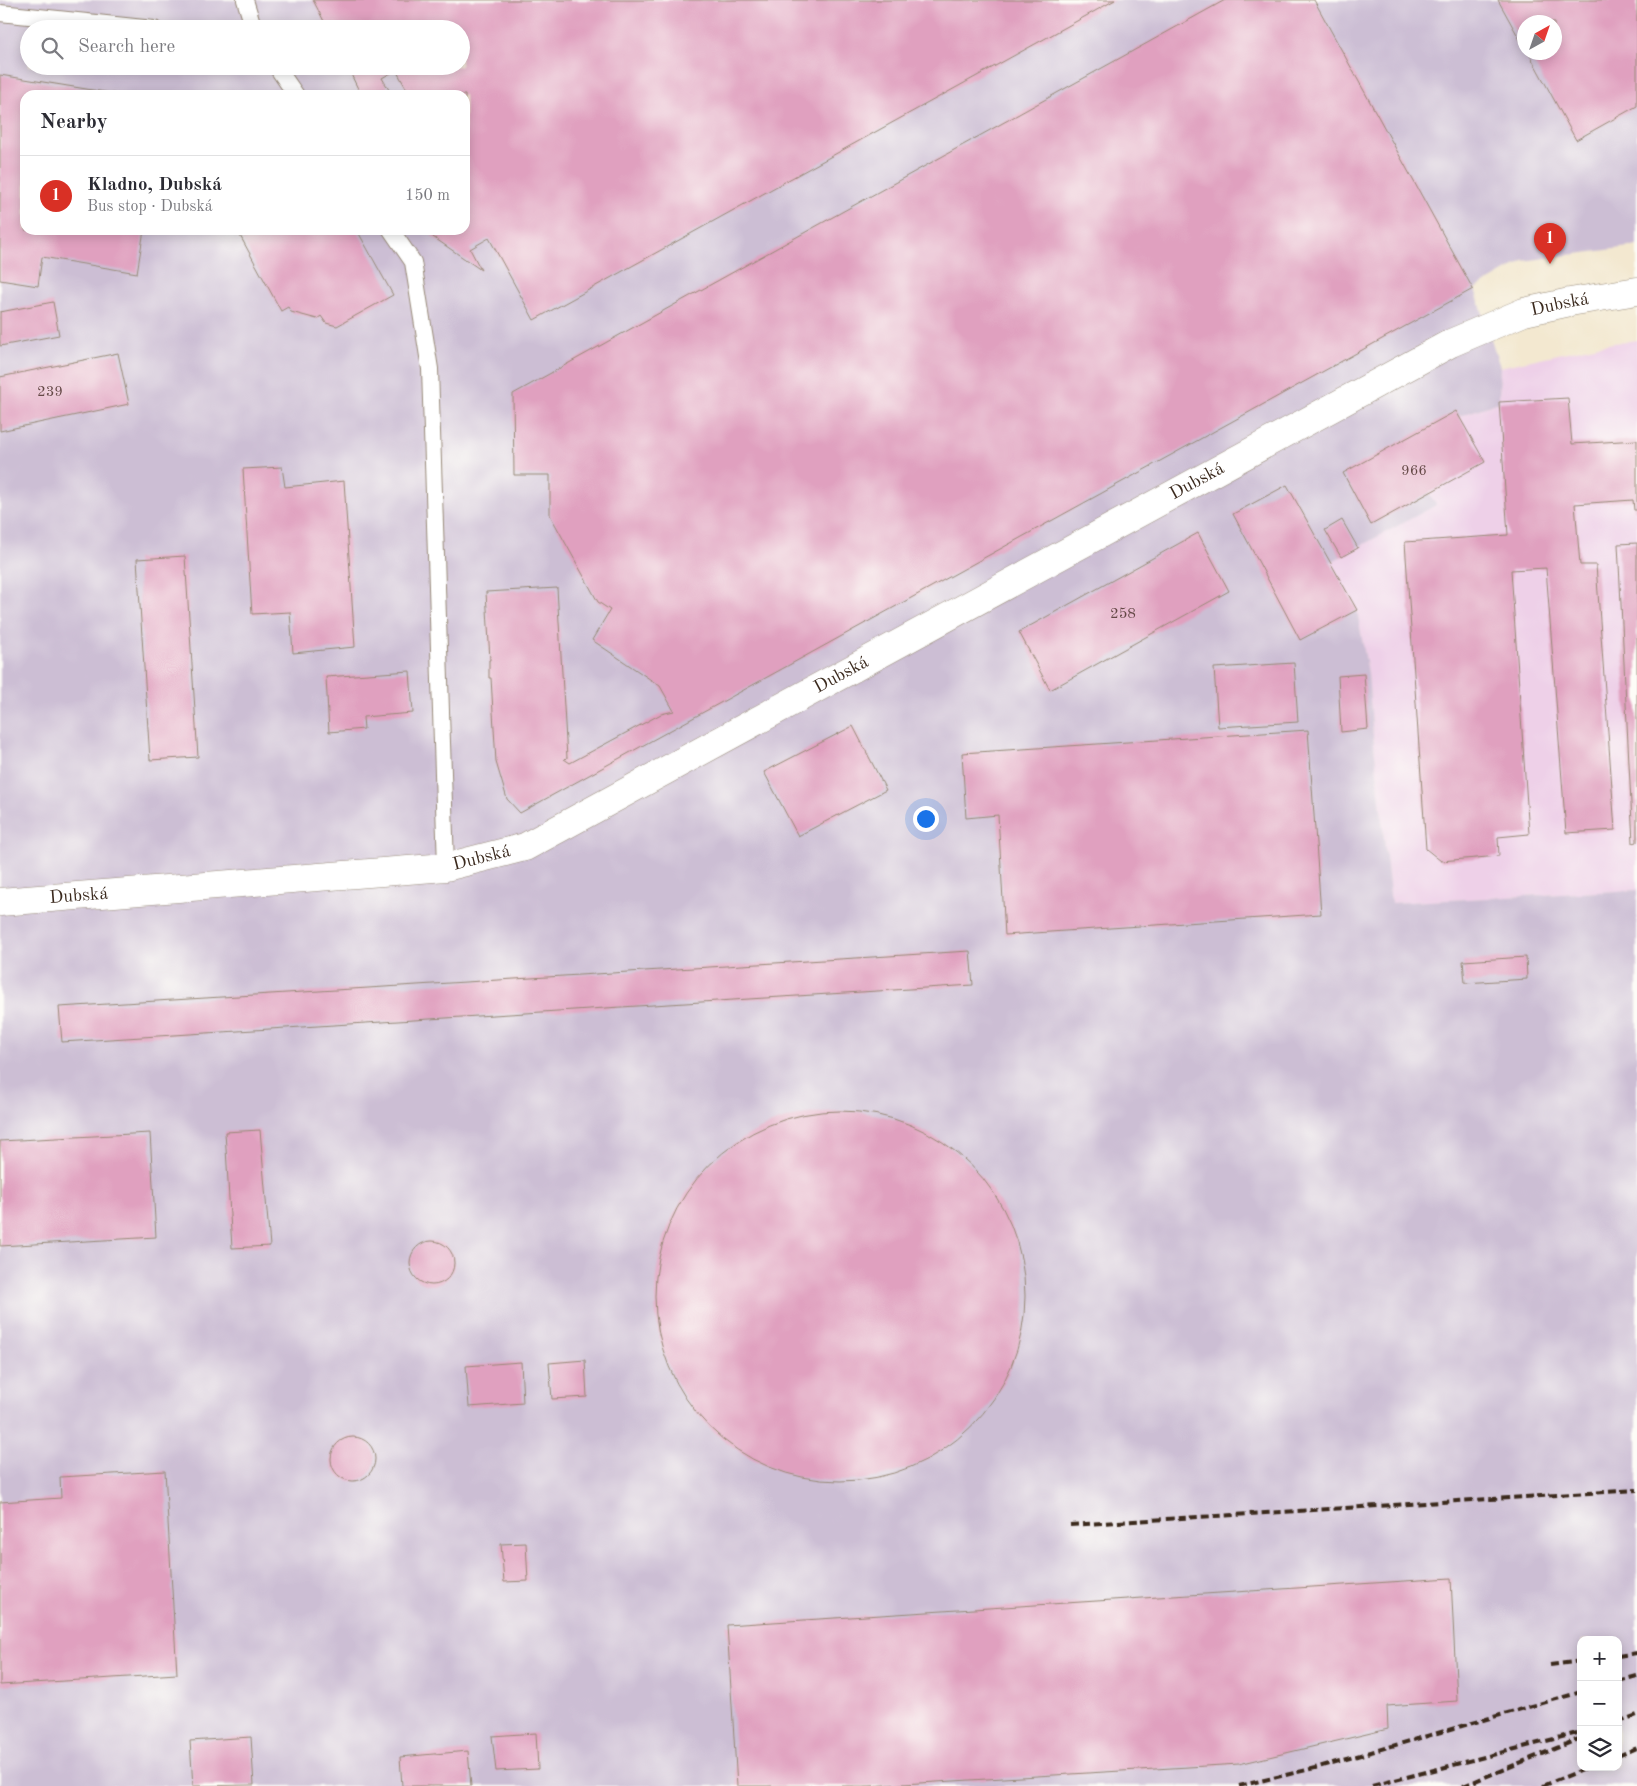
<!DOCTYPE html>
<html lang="en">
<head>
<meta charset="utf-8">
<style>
	body { margin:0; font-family:"Old Standard TT",serif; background:#f7f7f7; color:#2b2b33 }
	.controls { position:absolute; right:15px; bottom:15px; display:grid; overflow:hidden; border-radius:10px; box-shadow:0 2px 12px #0003 }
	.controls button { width:45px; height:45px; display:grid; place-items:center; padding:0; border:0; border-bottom:1px solid #e1e1e2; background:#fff; color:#2b2b33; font:25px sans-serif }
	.compass { position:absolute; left:1517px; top:15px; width:45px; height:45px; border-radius:50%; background:#fff; box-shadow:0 2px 12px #0003; rotate:40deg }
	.you { position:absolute; left:925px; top:818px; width:18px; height:18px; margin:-12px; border:4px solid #fff; border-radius:50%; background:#1a73e8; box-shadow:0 0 0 8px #1a73e833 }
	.badge { display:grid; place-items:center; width:32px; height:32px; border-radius:50%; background:#d93025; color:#fff; font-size:16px; font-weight:700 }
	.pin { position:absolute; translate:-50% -41px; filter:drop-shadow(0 1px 2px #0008) }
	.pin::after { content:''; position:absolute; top:26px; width:18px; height:15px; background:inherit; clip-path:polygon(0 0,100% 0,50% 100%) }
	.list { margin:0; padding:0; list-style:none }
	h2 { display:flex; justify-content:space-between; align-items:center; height:65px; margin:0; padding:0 20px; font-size:21px }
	h2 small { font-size:16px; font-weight:400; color:#7c7c81 }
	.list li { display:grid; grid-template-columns:32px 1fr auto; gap:15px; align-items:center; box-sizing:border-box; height:80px; padding:0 20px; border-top:1px solid #e1e1e2 }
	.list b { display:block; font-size:19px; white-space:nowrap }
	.list p { margin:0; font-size:16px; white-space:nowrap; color:#7c7c81 }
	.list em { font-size:16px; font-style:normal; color:#7c7c81 }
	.icon { flex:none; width:28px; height:28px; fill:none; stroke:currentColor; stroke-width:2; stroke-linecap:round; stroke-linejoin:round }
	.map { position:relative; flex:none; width:1637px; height:1786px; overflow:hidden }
	.search { position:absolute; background:#fff; box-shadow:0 2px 12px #0003; left:20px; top:20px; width:450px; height:55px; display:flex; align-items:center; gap:12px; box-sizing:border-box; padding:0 18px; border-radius:28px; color:#7c7c81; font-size:19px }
	.panel { position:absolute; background:#fff; box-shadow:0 2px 12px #0003; left:20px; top:90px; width:450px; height:145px; border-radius:15px }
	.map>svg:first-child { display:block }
</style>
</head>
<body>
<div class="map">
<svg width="1637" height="1786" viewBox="0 0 1637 1786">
	<rect width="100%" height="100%" fill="#fdfcf7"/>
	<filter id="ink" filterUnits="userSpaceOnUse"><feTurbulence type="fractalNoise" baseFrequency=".02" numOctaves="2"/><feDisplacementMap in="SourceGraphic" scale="10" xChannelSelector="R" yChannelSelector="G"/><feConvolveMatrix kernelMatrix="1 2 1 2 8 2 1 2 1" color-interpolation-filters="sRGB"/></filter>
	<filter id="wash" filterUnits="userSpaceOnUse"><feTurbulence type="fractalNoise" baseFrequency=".0096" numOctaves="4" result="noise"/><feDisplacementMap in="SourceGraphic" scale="20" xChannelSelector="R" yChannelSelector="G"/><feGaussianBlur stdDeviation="1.12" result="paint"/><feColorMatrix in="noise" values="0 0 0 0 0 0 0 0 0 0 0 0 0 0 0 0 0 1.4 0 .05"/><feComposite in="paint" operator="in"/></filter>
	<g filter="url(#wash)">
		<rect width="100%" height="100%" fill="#f3e8d0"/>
		<path fill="#eed0e8" d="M1637 340V890L1391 903 1372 726 1368 673 1357 610 1331 562 1435 505 1429 493 1485 462 1459 416 1499 402 1500 367 1599 345Z"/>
		<path fill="#ccbed4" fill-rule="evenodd" d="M0 0H1637V246L1523 261 1475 289 1500 367 1499 402 1459 416 1485 462 1429 493 1436 505 1331 562 1357 610 1368 673 1372 726 1391 903 1637 890V1786H0ZM1524 22H1554V52H1524ZM29 29H461V66H29ZM25 95H465V230H25ZM1581 1640H1618V1767H1581Z"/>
		<g id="blocks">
			<g fill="#e0a0bf">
				<path d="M313 0H1115L534 320 489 238 470 249 481 270 433 237 429 230H465V95H410L396 70 382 78 392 95H361L347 66H368L371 71 380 66H461V29H328Z"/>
				<path d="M1225 0H1314L1473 289 520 813 507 799 496 762 491 678H489V660H490L486 592 557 588 567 758 564 759 570 763 661 714 674 711 660 686 592 640 610 610 598 602 550 515V475H514L513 394Z"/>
				<path d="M1498 0H1637V106L1576 140 1528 52H1554V22H1524V47Z"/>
				<path d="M0 75 117 94 25 95V230H144L137 273 42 257 38 286 0 280Z"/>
				<path d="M237 230H357L393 295 337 326 326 323 321 316 317 319 291 312 288 307 281 311Z"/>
				<path d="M53 302 59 335 0 346V312Z"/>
				<path d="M118 353 129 404 0 431V377Z"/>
				<path d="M1568 398 1572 444 1637 440V510H1634L1633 500 1575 504 1580 565H1596L1615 830 1566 833 1546 568 1511 570 1529 834 1498 837 1499 856 1441 861 1426 849 1405 542 1508 535 1499 402Z"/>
				<path d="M1456 411 1485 462 1371 525 1343 473Z"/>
				<path d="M282 467 285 487 344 481 355 647 293 653 290 612 252 614 243 469Z"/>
				<path d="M1287 485 1357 610 1300 640 1233 514Z"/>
				<path d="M1342 520 1358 548 1341 557 1325 530Z"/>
				<path d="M1198 533 1229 591 1050 690 1019 632Z"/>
				<path d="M1637 543V842L1633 843 1618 544Z"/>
				<path d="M185 556 198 757 150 760 137 559Z"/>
				<path d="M1294 663 1298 722 1218 727 1214 668Z"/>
				<path d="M410 671 413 713 363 717 364 729 329 732 326 677Z"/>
				<path d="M1364 674 1368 729 1341 732 1338 676Z"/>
				<path d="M853 726 886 790 798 836 764 772Z"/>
				<path d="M1308 730 1321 914 1005 935 998 815 966 818 962 753Z"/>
				<path d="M970 951 973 985 62 1042 59 1007Z"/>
				<path d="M1526 957 1527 979 1465 983 1463 961Z"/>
				<circle cx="840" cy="1296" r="185"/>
				<path d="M260 1130 270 1246 232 1248 225 1132Z"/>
				<path d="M150 1133 156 1237 0 1246V1141Z"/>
				<circle cx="432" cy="1263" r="22"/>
				<path d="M585 1360 587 1397 552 1399 549 1363Z"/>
				<path d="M521 1362 523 1403 469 1407 466 1366Z"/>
				<circle cx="353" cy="1459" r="22"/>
				<path d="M165 1471 177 1674 0 1685V1502L61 1498 60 1477Z"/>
				<path d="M526 1543 528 1581 504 1582 501 1544Z"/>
				<path d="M1451 1578 1457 1701 1387 1706 1388 1729 1239 1764 869 1786H737L727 1625Z"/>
				<path d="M536 1733 538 1769 496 1771 492 1736Z"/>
				<path d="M251 1737 254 1785 193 1786 190 1741Z"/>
				<path d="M468 1751 471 1786H402L400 1757Z"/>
			</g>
		</g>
	</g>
	<g filter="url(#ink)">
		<use href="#blocks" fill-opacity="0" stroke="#978977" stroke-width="1"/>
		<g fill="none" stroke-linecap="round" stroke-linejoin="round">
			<defs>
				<g id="lane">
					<path d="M245 0 254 29"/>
					<path d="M0 13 154 29"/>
					<path d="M276 66 296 95"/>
					<path d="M391 230 413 262 430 369 446 867"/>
				</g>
				<g id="street">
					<path id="s1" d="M0 902 446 867 525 847 1451 343 1524 312 1570 302 1637 291"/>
				</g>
			</defs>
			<use href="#lane" stroke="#978977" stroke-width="18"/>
			<use href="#street" stroke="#978977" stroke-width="29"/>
			<use href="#lane" stroke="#fff" stroke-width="16"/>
			<use href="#street" stroke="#fff" stroke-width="28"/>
			<g stroke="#3b2a1e" stroke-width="4" stroke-dasharray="8 4" stroke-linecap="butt">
				<path d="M1070 1525 1637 1490"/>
				<path d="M1618 1656 1637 1653"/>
				<path d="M1550 1665 1581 1661"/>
				<path d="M1618 1681 1637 1676"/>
				<path d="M1618 1722 1637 1715"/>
				<path d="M1618 1756 1637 1748"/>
				<path d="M1239 1786 1315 1768 1581 1692"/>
				<path d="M1372 1786 1581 1732"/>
				<path d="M1463 1786 1581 1738"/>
				<path d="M1543 1786 1589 1767"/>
			</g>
		</g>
	</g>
	<g text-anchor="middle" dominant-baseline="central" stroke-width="4" stroke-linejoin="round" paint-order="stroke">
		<g font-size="15" fill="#644846">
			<text x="50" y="392">239</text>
			<text x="1414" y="471">966</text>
			<text x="1123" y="614">258</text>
		</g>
		<g font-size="18" fill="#3b2a1e" stroke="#fdfcf7">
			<text stroke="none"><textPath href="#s1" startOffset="1699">Dubská</textPath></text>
			<text stroke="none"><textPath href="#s1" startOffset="1294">Dubská</textPath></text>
			<text stroke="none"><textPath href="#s1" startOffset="889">Dubská</textPath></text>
			<text stroke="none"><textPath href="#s1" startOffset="484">Dubská</textPath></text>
			<text stroke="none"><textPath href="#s1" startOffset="79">Dubská</textPath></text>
		</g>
	</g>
</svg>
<div class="controls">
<button>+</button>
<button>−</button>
<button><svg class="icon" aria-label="layers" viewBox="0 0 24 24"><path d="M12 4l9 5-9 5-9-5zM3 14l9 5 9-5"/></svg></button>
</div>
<svg class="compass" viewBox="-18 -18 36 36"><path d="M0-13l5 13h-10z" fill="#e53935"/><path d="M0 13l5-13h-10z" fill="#7c7c81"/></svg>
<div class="you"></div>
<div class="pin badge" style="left:1550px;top:264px">1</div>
<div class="search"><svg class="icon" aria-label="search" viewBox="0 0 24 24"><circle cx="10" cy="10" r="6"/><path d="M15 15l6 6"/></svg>Search here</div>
<section class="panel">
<h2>Nearby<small></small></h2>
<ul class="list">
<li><span class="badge">1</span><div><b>Kladno, Dubská</b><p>Bus stop · Dubská</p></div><em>150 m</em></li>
</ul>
</section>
</div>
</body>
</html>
